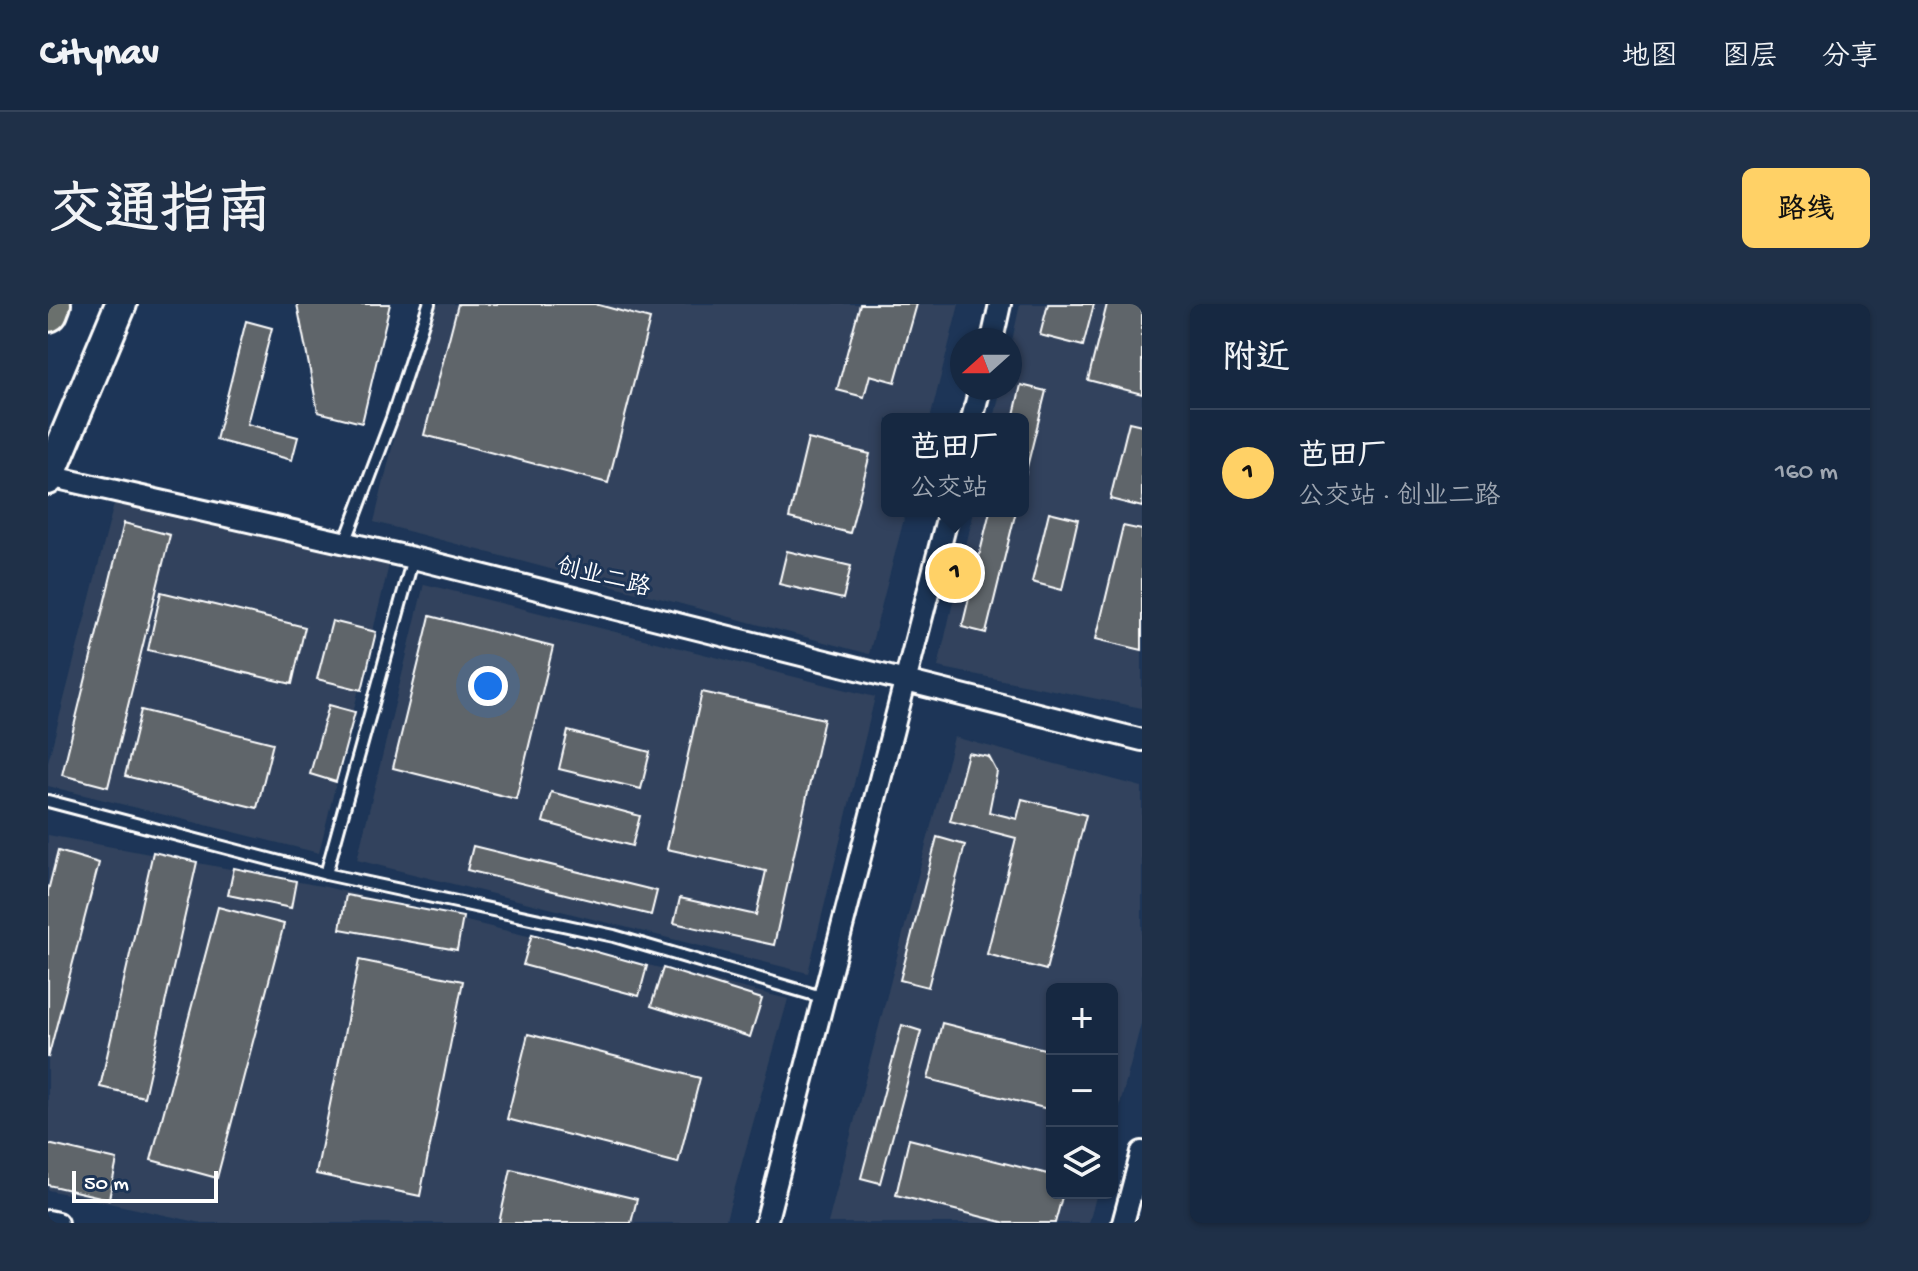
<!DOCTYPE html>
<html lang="zh">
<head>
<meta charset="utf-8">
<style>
	body { margin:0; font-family:"Gochi Hand","LXGW WenKai TC",sans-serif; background:#1f3048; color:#f1f3f6 }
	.controls { position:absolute; right:24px; bottom:24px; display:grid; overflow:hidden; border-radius:12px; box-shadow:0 2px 6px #0004 }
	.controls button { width:72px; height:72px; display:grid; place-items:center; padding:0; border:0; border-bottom:2px solid #35445a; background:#162841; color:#f1f3f6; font:40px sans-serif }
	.compass { position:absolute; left:902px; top:24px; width:72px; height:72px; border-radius:50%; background:#162841; box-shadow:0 2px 6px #0004; rotate:249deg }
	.scale { position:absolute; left:24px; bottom:20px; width:146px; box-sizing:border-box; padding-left:8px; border:4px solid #fff; border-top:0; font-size:22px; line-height:28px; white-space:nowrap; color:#fff; -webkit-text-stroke:6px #1d3557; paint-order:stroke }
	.you { position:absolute; left:440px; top:382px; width:28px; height:28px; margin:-20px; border:6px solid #fff; border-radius:50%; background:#1a73e8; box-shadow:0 0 0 12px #1a73e833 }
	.badge { display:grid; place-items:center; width:52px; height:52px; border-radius:50%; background:#ffd166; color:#111; font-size:26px; font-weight:700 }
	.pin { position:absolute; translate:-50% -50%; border:4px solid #fff; box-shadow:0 2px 8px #0006 }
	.popup { position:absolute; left:833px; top:109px; width:148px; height:104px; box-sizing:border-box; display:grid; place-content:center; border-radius:12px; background:#162841; filter:drop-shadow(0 2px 6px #0005); font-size:26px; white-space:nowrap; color:#9ea6b1 }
	.popup b { font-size:30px; color:#f1f3f6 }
	.popup::after { content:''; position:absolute; left:50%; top:100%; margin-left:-16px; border:16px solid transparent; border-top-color:#162841 }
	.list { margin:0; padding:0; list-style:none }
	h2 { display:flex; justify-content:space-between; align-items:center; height:104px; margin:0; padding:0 32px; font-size:34px }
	h2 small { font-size:26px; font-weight:400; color:#9ea6b1 }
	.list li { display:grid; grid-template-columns:52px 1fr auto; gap:24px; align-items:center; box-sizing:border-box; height:128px; padding:0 32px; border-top:2px solid #35445a }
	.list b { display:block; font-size:30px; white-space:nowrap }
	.list p { margin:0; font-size:26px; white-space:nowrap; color:#9ea6b1 }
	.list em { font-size:26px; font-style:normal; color:#9ea6b1 }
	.icon { flex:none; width:44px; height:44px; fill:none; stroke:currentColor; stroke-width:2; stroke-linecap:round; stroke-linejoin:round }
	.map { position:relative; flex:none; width:1094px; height:919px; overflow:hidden; border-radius:12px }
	header { display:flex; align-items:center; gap:48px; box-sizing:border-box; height:112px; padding:0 40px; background:#162841; border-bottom:2px solid #35445a }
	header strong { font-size:38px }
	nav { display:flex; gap:44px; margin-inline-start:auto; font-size:28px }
	.intro { display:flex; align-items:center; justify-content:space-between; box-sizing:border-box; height:192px; padding:0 48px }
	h1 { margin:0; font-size:56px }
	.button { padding:20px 36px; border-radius:12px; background:#ffd166; color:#111; font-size:28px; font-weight:700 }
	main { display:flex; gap:48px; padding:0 48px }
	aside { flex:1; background:#162841; border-radius:12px; box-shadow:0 2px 6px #0004 }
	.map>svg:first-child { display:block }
</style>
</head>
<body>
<header>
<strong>Citynav</strong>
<nav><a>地图</a><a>图层</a><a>分享</a></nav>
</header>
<div class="intro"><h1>交通指南</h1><a class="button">路线</a></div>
<main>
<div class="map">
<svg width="1094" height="919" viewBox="0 0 1094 919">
	<rect width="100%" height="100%" fill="#1d3557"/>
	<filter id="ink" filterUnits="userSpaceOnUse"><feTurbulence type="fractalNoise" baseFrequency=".0125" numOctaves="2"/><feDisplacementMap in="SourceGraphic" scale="16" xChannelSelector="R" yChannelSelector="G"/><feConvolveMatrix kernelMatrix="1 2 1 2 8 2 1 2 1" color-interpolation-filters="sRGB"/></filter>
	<g filter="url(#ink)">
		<g fill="#31435d">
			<path d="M379 0H911L882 115H839V207H858L821 350 326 218Z"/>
			<path d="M972 0H1094V404L890 363 926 207H975V115H946L953 84H962V46Z"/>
			<path d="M68 192 341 261 271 549 0 482V458Z"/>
			<path d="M376 280 827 393 760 669 309 556Z"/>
			<path d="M906 433 1094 483V716L1064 832V685H1004V889H1049L1041 919H780Z"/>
			<path d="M0 531 278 583 740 695 677 919H154L0 886Z"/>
		</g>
		<g fill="#5f656b" stroke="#fff" stroke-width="2">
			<path d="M249 0H342L314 119 270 108Z"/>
			<path d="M410 0H547L602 15 560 179 376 131Z"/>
			<path d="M812 0H869L847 78 822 71 816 93 789 86Z"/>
			<path d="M1000 0H1046L1035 42 992 31Z"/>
			<path d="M1059 0H1094V90L1040 76Z"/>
			<path d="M198 17 224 24 199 120 250 133 244 156 168 136Z"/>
			<path d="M973 81 998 87 975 179V115H965Z"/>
			<path d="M1081 118 1094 121V203L1062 195Z"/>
			<path d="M760 135 822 150 802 229 741 214Z"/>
			<path d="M942 207H968L938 329 914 323Z"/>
			<path d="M1001 208 1030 215 1014 286 984 278Z"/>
			<path d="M76 219 122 231 60 483 14 471Z"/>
			<path d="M1075 222 1094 226V346L1048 335Z"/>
			<path d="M739 247 803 262 795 295 731 280Z"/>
			<path d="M113 288 257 323 244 380 100 346Z"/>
			<path d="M382 312 505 343 468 495 345 464Z"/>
			<path d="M284 317 328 328 314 386 269 375Z"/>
			<path d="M654 388 776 415 726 641 626 619 632 594 708 611 718 567 619 545Z"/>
			<path d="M281 401 307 408 288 478 262 470Z"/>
			<path d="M93 406 225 439 209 504 77 472Z"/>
			<path d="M520 427 602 448 593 485 511 465Z"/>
			<path d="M920 449 941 453 949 468 941 508 969 515 974 495 1038 511 998 666 939 650 968 534 902 517Z"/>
			<path d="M503 488 592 512 584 542 495 518Z"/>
			<path d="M889 533 917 541 880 683 852 676Z"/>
			<path d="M425 542 609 587 603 611 419 566Z"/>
			<path d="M10 547 51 559 0 754V587Z"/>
			<path d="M105 548 149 558 96 793 52 783Z"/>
			<path d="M186 564 248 577 243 604 180 591Z"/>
			<path d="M298 591 415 613 409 646 292 625Z"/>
			<path d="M170 603 236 620 169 874 103 856Z"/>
			<path d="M484 630 599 662 591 692 475 661Z"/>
			<path d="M311 656 415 677 372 892 268 870Z"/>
			<path d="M615 664 714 695 702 733 603 702Z"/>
			<path d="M894 719 1004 747V806L880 775Z"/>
			<path d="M854 721 873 727 832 879 813 874Z"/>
			<path d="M480 730 652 774 630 859 459 815Z"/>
			<path d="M861 835 1004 871V889H1015L1007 919H958L848 891Z"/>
			<path d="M0 840 69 856 61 895 0 881Z"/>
			<path d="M463 865 589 895 583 919H451Z"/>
		</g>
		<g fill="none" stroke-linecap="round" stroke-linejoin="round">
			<defs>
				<g id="lane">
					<path d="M297 239 344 114 381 0"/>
					<path d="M0 497 278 570 566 632 777 694"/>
					<path d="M278 570 365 254"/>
				</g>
				<g id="street">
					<path d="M944 36 952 0"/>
					<path d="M924 115 932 84"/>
					<path d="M1 172 365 254 1094 436"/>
					<path d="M0 917 9 919"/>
					<path d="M718 919 901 207"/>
					<path d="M1075 919 1094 848"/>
				</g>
				<path id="secondary" d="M0 175 73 0"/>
				<path id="highway" d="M0 8 3 0"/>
			</defs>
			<use href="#lane" stroke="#fff" stroke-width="16"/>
			<use href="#street" stroke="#fff" stroke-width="26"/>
			<use href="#secondary" stroke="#fff" stroke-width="36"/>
			<use href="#highway" stroke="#fff" stroke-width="44"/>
			<use href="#lane" stroke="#1d3557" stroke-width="10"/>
			<use href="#street" stroke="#1d3557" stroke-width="20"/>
			<use href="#secondary" stroke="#1d3557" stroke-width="30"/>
			<use href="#highway" stroke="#6a706d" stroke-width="38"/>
		</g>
	</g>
	<g text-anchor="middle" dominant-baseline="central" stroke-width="6" stroke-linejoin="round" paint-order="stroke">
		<g font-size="24" fill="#fff" stroke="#1d3557">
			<text transform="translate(555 275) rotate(14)">创业二路</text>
		</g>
	</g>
</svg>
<div class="controls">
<button>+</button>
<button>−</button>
<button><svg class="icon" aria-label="layers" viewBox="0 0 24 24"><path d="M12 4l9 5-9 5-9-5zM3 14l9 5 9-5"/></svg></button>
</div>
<svg class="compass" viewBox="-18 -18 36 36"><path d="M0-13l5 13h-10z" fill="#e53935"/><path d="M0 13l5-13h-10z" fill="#9ea6b1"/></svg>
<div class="scale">50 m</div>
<div class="you"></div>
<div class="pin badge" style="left:907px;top:269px">1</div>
<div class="popup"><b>芭田厂</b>公交站</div>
</div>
<aside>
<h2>附近<small></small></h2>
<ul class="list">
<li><span class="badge">1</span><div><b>芭田厂</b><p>公交站 · 创业二路</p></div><em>160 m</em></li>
</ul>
</aside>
</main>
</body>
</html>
